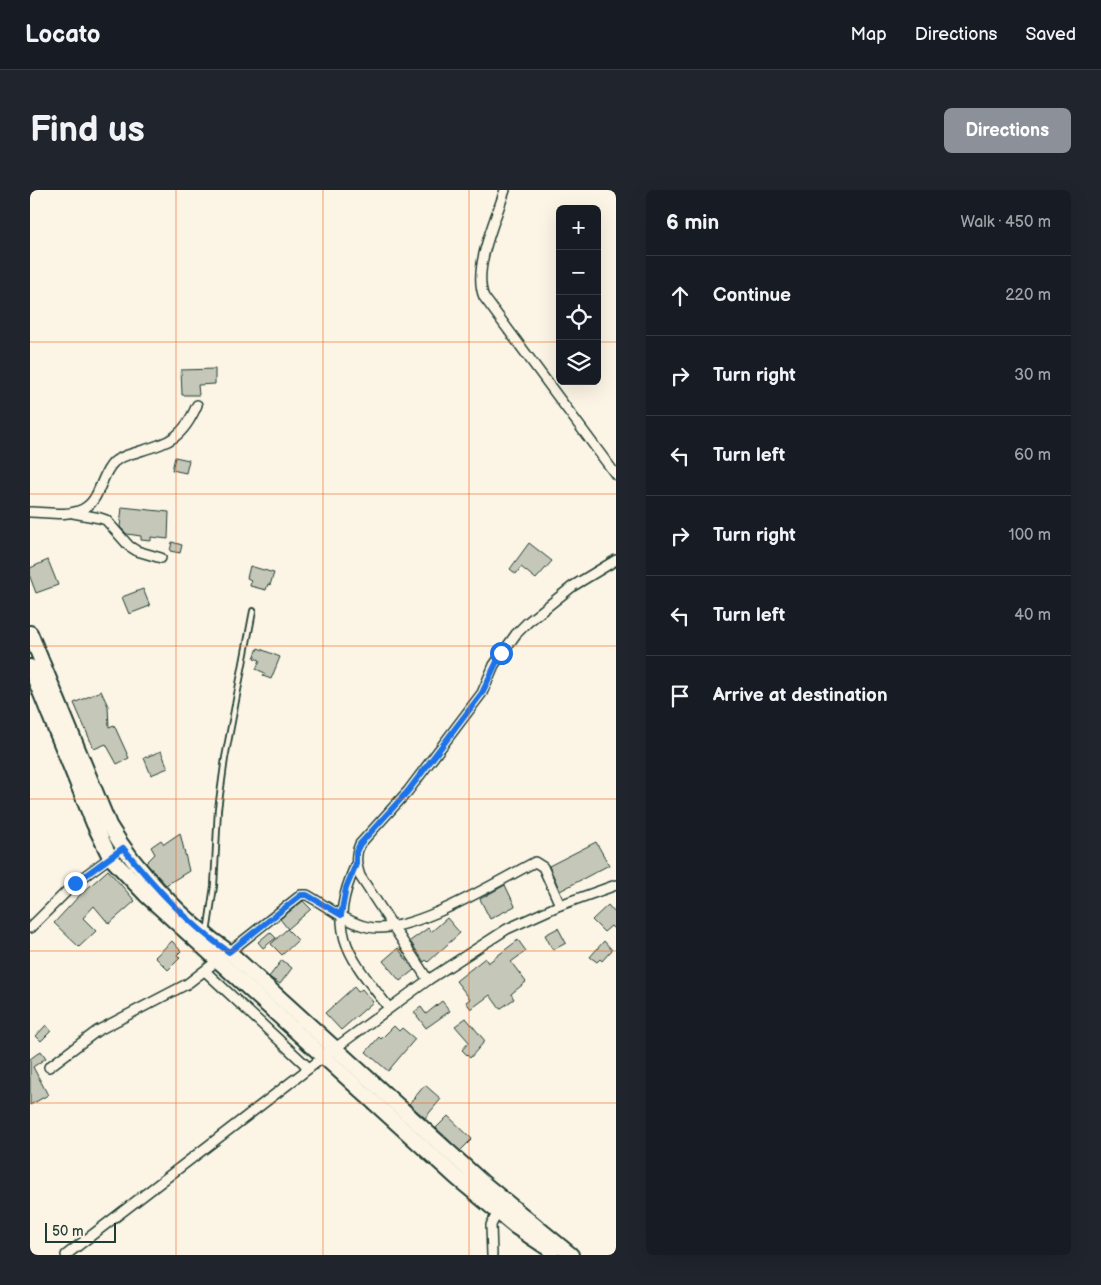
<!DOCTYPE html>
<html lang="en">
<head>
<meta charset="utf-8">
<style>
	body { margin:0; font-family:"Balsamiq Sans",sans-serif; background:#20242c; color:#f1f3f6 }
	.controls { position:absolute; right:15px; top:15px; display:grid; overflow:hidden; border-radius:8px; box-shadow:0 5px 20px #0002 }
	.controls button { width:45px; height:45px; display:grid; place-items:center; padding:0; border:0; border-bottom:1px solid #363941; background:#171b24; color:#f1f3f6; font:25px sans-serif }
	.scale { position:absolute; left:15px; bottom:12px; width:71px; box-sizing:border-box; padding-left:5px; border:2px solid #1f3d34; border-top:0; font-size:14px; line-height:18px; white-space:nowrap; color:#1f3d34; -webkit-text-stroke:4px #fcf5e5; paint-order:stroke }
	.stop { position:absolute; width:15px; height:15px; margin:-11px; border:4px solid #1a73e8; border-radius:50%; background:#fff }
	.stop.end { background:#1a73e8; border-color:#fff; box-shadow:0 1px 5px #0008 }
	.list { margin:0; padding:0; list-style:none }
	h2 { display:flex; justify-content:space-between; align-items:center; height:65px; margin:0; padding:0 20px; font-size:21px }
	h2 small { font-size:16px; font-weight:400; color:#9ea1a6 }
	.list li { display:grid; grid-template-columns:32px 1fr auto; gap:15px; align-items:center; box-sizing:border-box; height:80px; padding:0 20px; border-top:1px solid #363941 }
	.list b { display:block; font-size:19px; white-space:nowrap }
	.list em { font-size:16px; font-style:normal; color:#9ea1a6 }
	.icon { flex:none; width:28px; height:28px; fill:none; stroke:currentColor; stroke-width:2; stroke-linecap:round; stroke-linejoin:round }
	.map { position:relative; flex:none; width:586px; height:1065px; overflow:hidden; border-radius:8px }
	header { display:flex; align-items:center; gap:30px; box-sizing:border-box; height:70px; padding:0 25px; background:#171b24; border-bottom:1px solid #363941 }
	header strong { font-size:24px }
	nav { display:flex; gap:28px; margin-inline-start:auto; font-size:18px }
	.intro { display:flex; align-items:center; justify-content:space-between; box-sizing:border-box; height:120px; padding:0 30px }
	h1 { margin:0; font-size:35px }
	.button { padding:12px 22px; border-radius:8px; background:#8c9099; color:#fff; font-size:18px; font-weight:700 }
	main { display:flex; gap:30px; padding:0 30px }
	aside { flex:1; background:#171b24; border-radius:8px; box-shadow:0 5px 20px #0002 }
	.map>svg:first-child { display:block }
</style>
</head>
<body>
<header>
<strong>Locato</strong>
<nav><a>Map</a><a>Directions</a><a>Saved</a></nav>
</header>
<div class="intro"><h1>Find us</h1><a class="button">Directions</a></div>
<main>
<div class="map">
<svg width="586" height="1065" viewBox="0 0 586 1065">
	<rect width="100%" height="100%" fill="#fcf5e5"/>
	<filter id="ink" filterUnits="userSpaceOnUse"><feTurbulence type="fractalNoise" baseFrequency=".02" numOctaves="2"/><feDisplacementMap in="SourceGraphic" scale="10" xChannelSelector="R" yChannelSelector="G"/><feConvolveMatrix kernelMatrix="1 2 1 2 8 2 1 2 1" color-interpolation-filters="sRGB"/></filter>
	<g filter="url(#ink)">
		<g fill="#c5c7b9" stroke="#1f3d34">
			<path d="M185 179V194L168 195 169 205H152L151 180Z"/>
			<path d="M145 267 159 270 156 283 142 280Z"/>
			<path d="M92 317 139 322 138 349 121 347V351L111 350V346L97 344 90 337Z"/>
			<path d="M142 352 152 355 150 363 140 361Z"/>
			<path d="M499 353 522 371 506 389 491 377 486 384 480 379Z"/>
			<path d="M18 370 28 395 6 403 0 387V378Z"/>
			<path d="M220 376 244 383 240 395 238 394 236 400 220 396 221 390 217 388Z"/>
			<path d="M113 399 120 416 99 424 92 407Z"/>
			<path d="M228 458 250 467 241 489 233 486 235 483 226 479 230 470 224 468Z"/>
			<path d="M71 501 78 516 79 537 84 535 99 568 87 574 76 554 64 559 44 513Z"/>
			<path d="M131 561 138 578 121 585 114 568Z"/>
			<path d="M150 643 159 681 136 695 116 673 125 664 121 657 131 650 134 654Z"/>
			<path d="M566 652 579 675 530 701 519 676Z"/>
			<path d="M78 680 105 711 79 734 64 716 53 728 66 741 49 757 24 733 50 705Z"/>
			<path d="M475 695 485 716 460 729 450 709Z"/>
			<path d="M273 711 281 719 258 739 250 729Z"/>
			<path d="M578 715 586 724V741L581 736 574 742 562 730Z"/>
			<path d="M417 728 430 743 398 772 396 770 394 772 380 751 398 738 401 742Z"/>
			<path d="M528 738 536 753 523 760 515 745Z"/>
			<path d="M257 739 268 750 252 765 241 754Z"/>
			<path d="M240 742 246 748 233 758 228 752Z"/>
			<path d="M488 750 496 761 481 772 496 792 481 804 484 809 470 819 460 805 441 819 436 812 440 809 426 791 455 768 458 773Z"/>
			<path d="M142 751 151 761 147 765 150 768 138 780 125 767Z"/>
			<path d="M574 751 582 760 572 771 570 769 567 772 560 767Z"/>
			<path d="M368 758 384 780 370 791 353 771Z"/>
			<path d="M252 770 262 778 250 794 239 787Z"/>
			<path d="M324 797 328 802 332 799 343 812 311 840 295 823Z"/>
			<path d="M412 811 420 821 396 838 384 822 391 817 396 824Z"/>
			<path d="M436 828 455 851 440 868 432 860 439 852 425 836Z"/>
			<path d="M16 835 21 841 11 851 6 846Z"/>
			<path d="M364 836 369 841 372 838 385 849 358 881 336 862 349 847 351 849Z"/>
			<path d="M11 861 16 868 3 877 18 905 0 915V869Z"/>
			<path d="M395 895 411 909 395 928 379 914Z"/>
			<path d="M418 926 442 949 430 961 406 938Z"/>
		</g>
		<g fill="none" stroke-linecap="round" stroke-linejoin="round">
			<defs>
				<path id="service" d="M177 743 184 696 188 619 195 568 223 421"/>
				<g id="minor">
					<path d="M475 0C466 29 442 79 454 107L586 285"/>
					<path d="M0 322C17 322 37 327 53 319 71 310 70 285 84 272 90 267 97 265 104 263 139 252 152 250 167 215"/>
					<path d="M43 323 70 328 76 330 99 356 107 361 131 368"/>
					<path d="M326 674C296 742 317 764 359 818"/>
					<path d="M0 738 45 693 93 658"/>
					<path d="M199 762 271 705H277C297 716 316 732 338 737 380 746 466 692 505 672L513 677 530 715"/>
					<path d="M176 782 279 878"/>
					<path d="M398 790 330 686C326 674 325 665 330 654L378 601 452 503 464 475 486 444 498 432 543 396 586 370"/>
					<path d="M19 877 67 841 157 794 187 771"/>
					<path d="M36 1065 304 859 398 790 477 739 530 715 586 695"/>
					<path d="M462 1065 461 1035 470 1018"/>
				</g>
				<g id="primary">
					<path d="M0 443 79 635C106 681 155 732 199 762L452 992 541 1065"/>
					<path d="M0 477 64 634 80 667 116 705 427 988 486 1037 522 1061"/>
				</g>
			</defs>
			<use href="#service" stroke="#1f3d34" stroke-width="8"/>
			<use href="#minor" stroke="#1f3d34" stroke-width="12"/>
			<use href="#primary" stroke="#1f3d34" stroke-width="18"/>
			<use href="#service" stroke="#fcf5e5" stroke-width="4.5"/>
			<use href="#minor" stroke="#fcf5e5" stroke-width="9"/>
			<use href="#primary" stroke="#fcf5e5" stroke-width="14"/>
		</g>
	</g>
	<g fill="none" stroke-linecap="round" stroke-linejoin="round" filter="url(#ink)">
		<path stroke="#1a73e8" stroke-width="6" d="M45 693 93 658C124 696 159 735 199 762L271 705H277L311 725 316 698 326 674V662L330 654 378 601 452 503 471 463"/>
	</g>
	<path fill="none" stroke="#e8590c" stroke-width="1" stroke-opacity="0.55" d="M146 0V1065M293 0V1065M439 0V1065M0 152H530M567 152H586M0 304H586M0 456H586M0 609H586M0 761H586M0 913H586"/>
</svg>
<div class="controls">
<button>+</button>
<button>−</button>
<button><svg class="icon" aria-label="locate" viewBox="0 0 24 24"><circle cx="12" cy="12" r="6"/><path d="M12 2v4M12 18v4M2 12h4M18 12h4"/></svg></button>
<button><svg class="icon" aria-label="layers" viewBox="0 0 24 24"><path d="M12 4l9 5-9 5-9-5zM3 14l9 5 9-5"/></svg></button>
</div>
<div class="scale">50 m</div>
<div class="stop" style="left:471px;top:463px"></div>
<div class="stop end" style="left:45px;top:693px"></div>
</div>
<aside>
<h2>6 min<small>Walk · 450 m</small></h2>
<ul class="list">
<li><svg class="icon" aria-label="ahead" viewBox="0 0 24 24"><path d="M12 20V5M6 11l6-6 6 6"/></svg><div><b>Continue</b></div><em>220 m</em></li>
<li><svg class="icon" aria-label="right" viewBox="0 0 24 24"><path d="M7 20v-9h11M14 6l5 5-5 5"/></svg><div><b>Turn right</b></div><em>30 m</em></li>
<li><svg class="icon" aria-label="left" viewBox="0 0 24 24"><path d="M17 20v-9H6M10 6l-5 5 5 5"/></svg><div><b>Turn left</b></div><em>60 m</em></li>
<li><svg class="icon" aria-label="right" viewBox="0 0 24 24"><path d="M7 20v-9h11M14 6l5 5-5 5"/></svg><div><b>Turn right</b></div><em>100 m</em></li>
<li><svg class="icon" aria-label="left" viewBox="0 0 24 24"><path d="M17 20v-9H6M10 6l-5 5 5 5"/></svg><div><b>Turn left</b></div><em>40 m</em></li>
<li><svg class="icon" aria-label="arrive" viewBox="0 0 24 24"><path d="M6 21V4h12l-3 4 3 4H6"/></svg><div><b>Arrive at destination</b></div></li>
</ul>
</aside>
</main>
</body>
</html>
